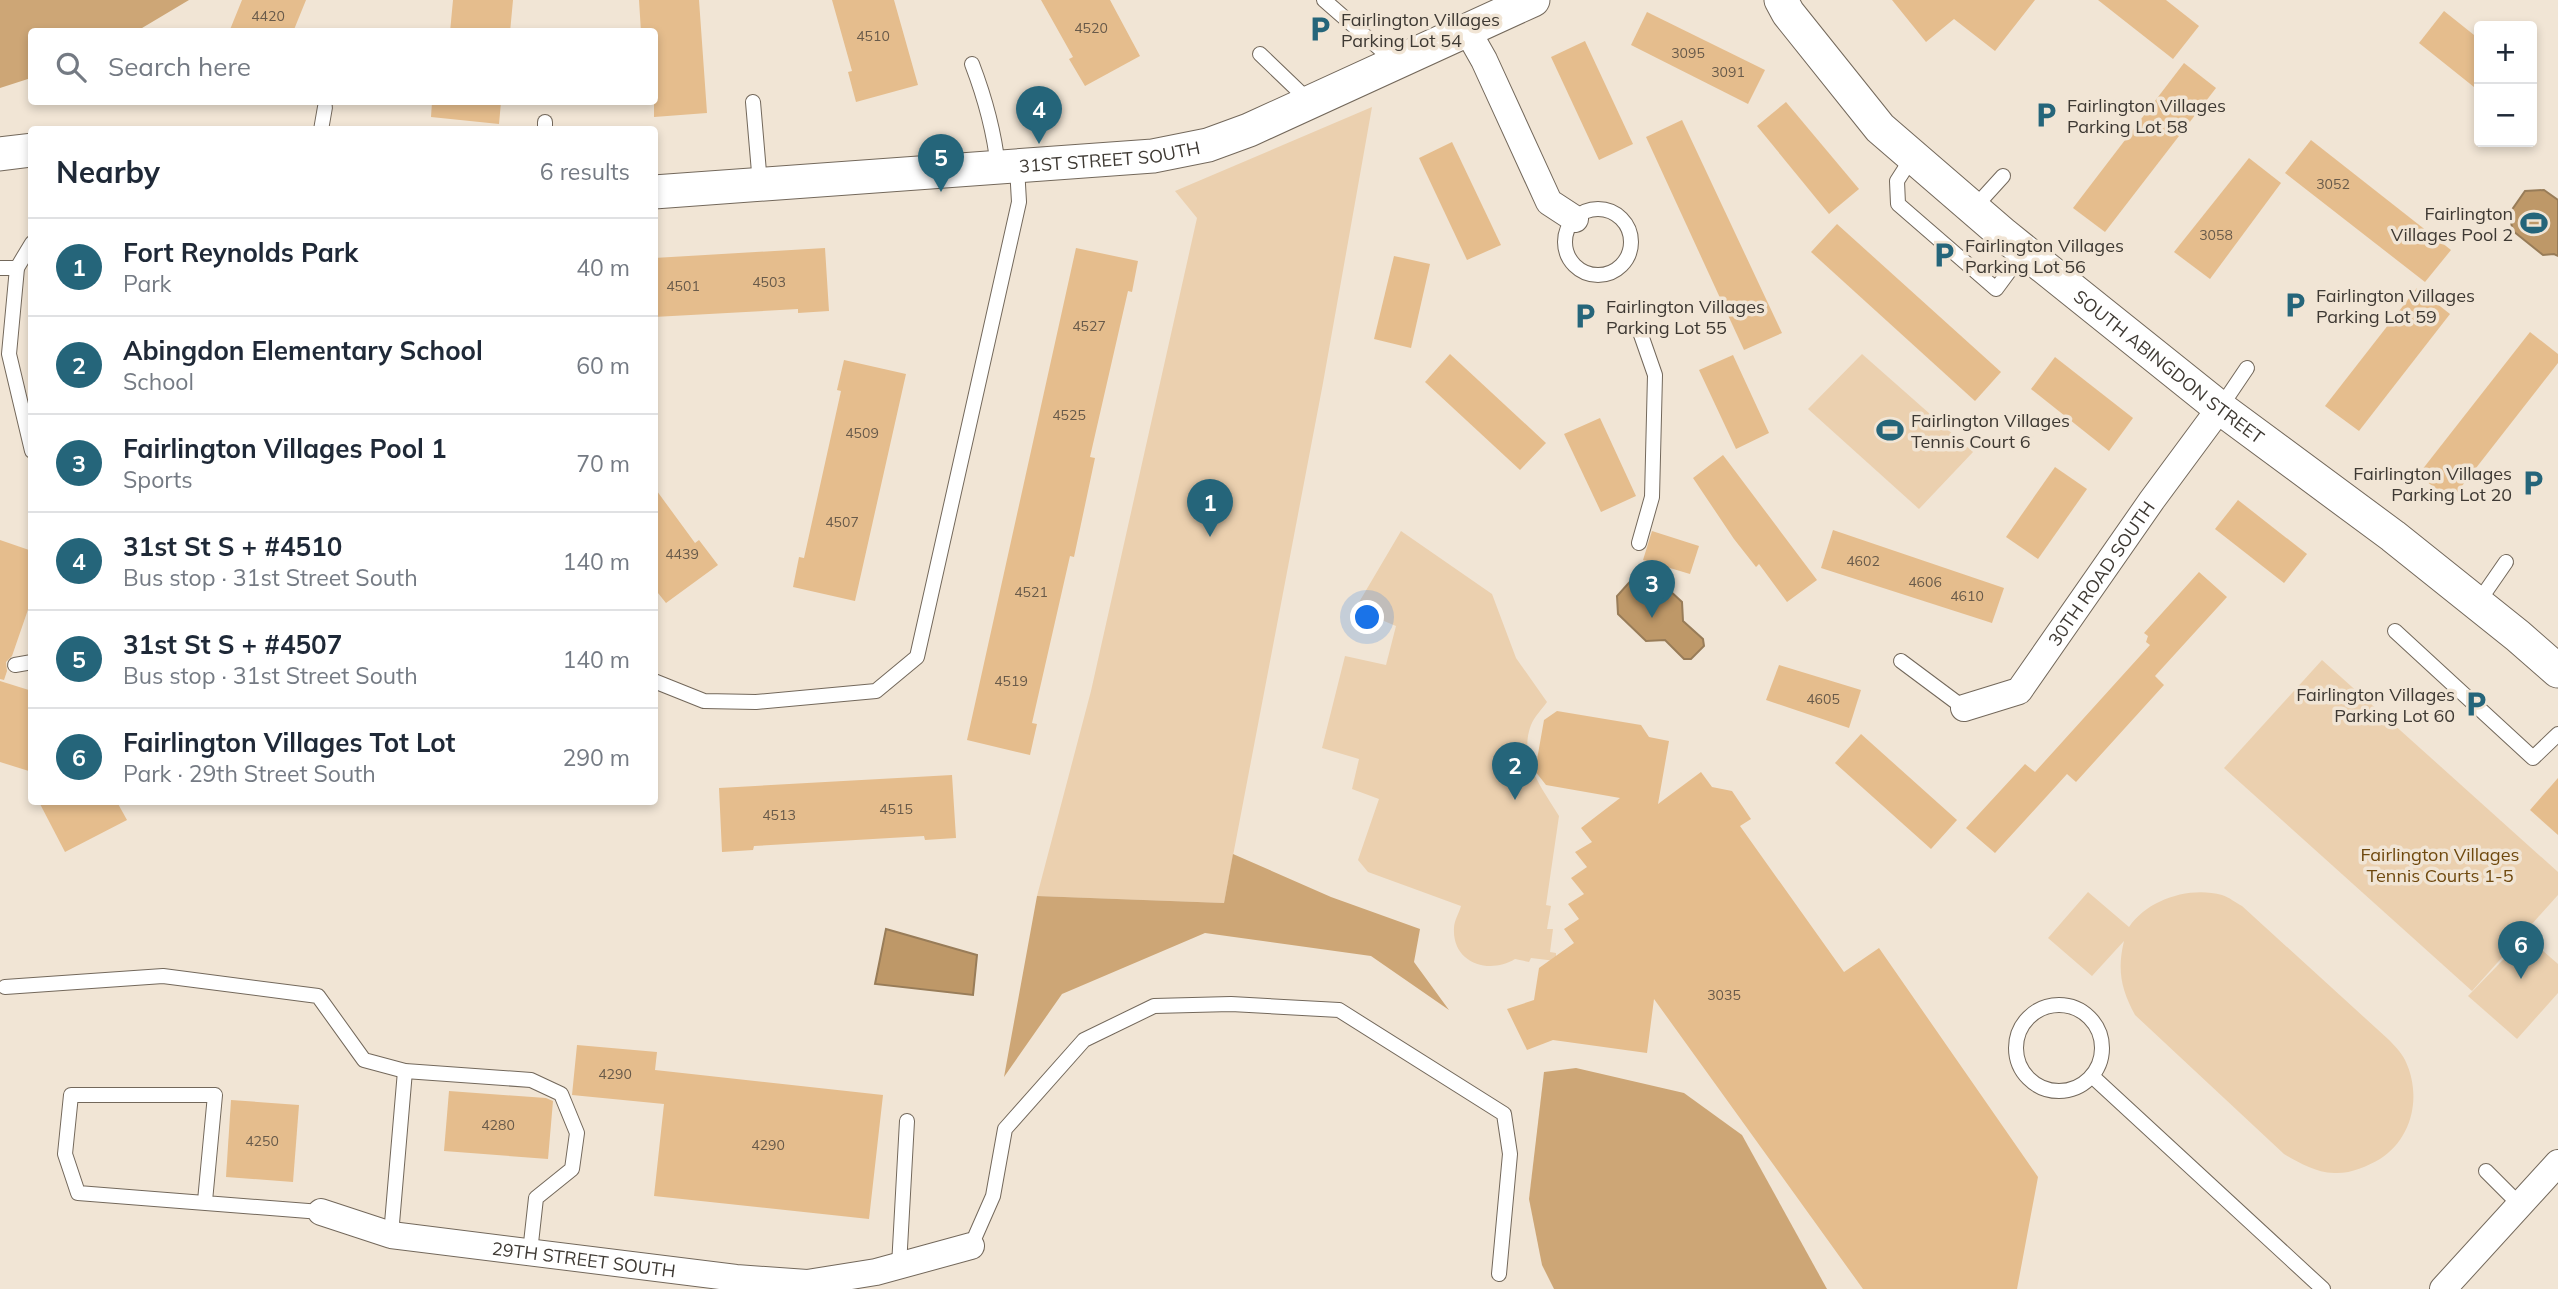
<!DOCTYPE html>
<html lang="en">
<head>
<meta charset="utf-8">
<style>
	body { margin:0; font-family:Mulish,sans-serif; background:#f6f6f7; color:#1f2937 }
	.controls { position:absolute; right:21px; top:21px; display:grid; overflow:hidden; border-radius:7px; box-shadow:0 4px 10px #0003 }
	.controls button { width:63px; height:63px; display:grid; place-items:center; padding:0; border:0; border-bottom:2px solid #e0e1e3; background:#fff; color:#1f2937; font:35px sans-serif }
	.you { position:absolute; left:1368px; top:618px; width:24px; height:24px; margin:-18px; border:5px solid #fff; border-radius:50%; background:#1a73e8; box-shadow:0 0 0 10px #1a73e833 }
	.badge { display:grid; place-items:center; width:46px; height:46px; border-radius:50%; background:#25657a; color:#fff; font-size:23px; font-weight:700 }
	.pin { position:absolute; translate:-50% -58px; filter:drop-shadow(0 2px 4px #0008) }
	.pin::after { content:''; position:absolute; top:37px; width:24px; height:21px; background:inherit; clip-path:polygon(0 0,100% 0,50% 100%) }
	.list { margin:0; padding:0; list-style:none }
	h2 { display:flex; justify-content:space-between; align-items:center; height:91px; margin:0; padding:0 28px; font-size:30px }
	h2 small { font-size:23px; font-weight:400; color:#747a83 }
	.list li { display:grid; grid-template-columns:46px 1fr auto; gap:21px; align-items:center; box-sizing:border-box; height:98px; padding:0 28px; border-top:2px solid #e0e1e3 }
	.list b { display:block; font-size:26px; white-space:nowrap }
	.list p { margin:0; font-size:23px; white-space:nowrap; color:#747a83 }
	.list em { font-size:23px; font-style:normal; color:#747a83 }
	.icon { flex:none; width:38px; height:38px; fill:none; stroke:currentColor; stroke-width:2; stroke-linecap:round; stroke-linejoin:round }
	.map { position:relative; flex:none; width:2558px; height:1289px; overflow:hidden }
	.search { position:absolute; background:#fff; box-shadow:0 4px 10px #0003; left:28px; top:28px; width:630px; height:77px; display:flex; align-items:center; gap:18px; box-sizing:border-box; padding:0 24px; border-radius:7px; color:#747a83; font-size:26px }
	.panel { position:absolute; background:#fff; box-shadow:0 4px 10px #0003; left:28px; top:126px; width:630px; height:679px; border-radius:7px }
	.map>svg:first-child { display:block }
</style>
</head>
<body>
<div class="map">
<svg width="2558" height="1289" viewBox="0 0 2558 1289">
	<rect width="100%" height="100%" fill="#f1e5d5"/>
	<g fill="#ebd0af">
		<path d="M1372 107 1323 383 1224 903 1037 896 1091 691 1197 218 1175 191Z"/>
		<path d="M1862 354 1973 452 1919 509 1808 409Z"/>
		<path d="M1401 531 1492 594 1516 658 1547 702C1542 709 1534 717 1531 725 1518 759 1542 788 1559 816L1546 905 1551 906 1547 929H1553L1550 952 1556 953V961L1531 958 1529 962 1515 959C1489 975 1452 963 1454 928 1454 921 1459 913 1461 906L1368 872 1358 860 1379 799 1352 789 1359 759 1322 748 1345 656 1386 665 1396 626 1355 609Z"/>
		<path d="M2322 660 2558 872V895L2472 991 2224 768Z"/>
		<path d="M2088 892 2129 927C2148 899 2190 886 2222 895 2229 897 2236 903 2242 906L2388 1039C2394 1045 2401 1052 2405 1060 2422 1095 2413 1138 2380 1159 2366 1167 2350 1174 2334 1173 2315 1172 2300 1163 2284 1154L2135 1015C2121 989 2117 970 2124 941L2092 976 2048 938Z"/>
		<path d="M2526 936 2558 964V993L2517 1039 2468 996Z"/>
	</g>
	<g fill="#cda676">
		<path d="M0 0H189L137 31 32 32 31 78 0 88Z"/>
		<path d="M1233 854 1331 897 1420 929 1414 962 1449 1010 1371 956 1205 933 1062 994 1004 1077 1037 896 1224 903Z"/>
		<path d="M1576 1068 1684 1093 1742 1135 1827 1289H1554L1542 1265 1529 1199 1544 1072Z"/>
	</g>
	<g fill="#be9868" stroke="#987c58" stroke-width="2">
		<path d="M2544 190 2558 200V256L2554 254 2543 255 2513 231 2509 214 2525 191Z"/>
		<path d="M1635 576H1654L1682 602 1683 621 1703 639 1704 646 1691 659H1684L1665 640 1646 641 1618 614 1617 596Z"/>
		<path d="M886 929 977 955 973 995 875 984Z"/>
	</g>
	<g fill="#e5bd8d">
		<path d="M242 0H306L293 32H229Z"/>
		<path d="M453 0H513L510 32H450Z"/>
		<path d="M639 0H699L707 113 654 117V32H641Z"/>
		<path d="M832 0H894L918 85 856 102 848 72 852 71Z"/>
		<path d="M1041 0H1110L1140 56 1085 86 1069 59 1073 57Z"/>
		<path d="M1892 0H2035L1995 51 1954 19 1926 42Z"/>
		<path d="M2098 0H2166L2199 26 2173 59Z"/>
		<path d="M2444 11 2479 39V91L2419 43Z"/>
		<path d="M1647 12 1765 70 1748 104 1631 45Z"/>
		<path d="M1585 41 1633 144 1599 160 1551 57Z"/>
		<path d="M2184 63 2216 88 2105 232 2073 208Z"/>
		<path d="M432 102H501L499 124 431 117Z"/>
		<path d="M1786 102 1859 189 1829 214 1757 126Z"/>
		<path d="M1682 120 1782 333 1744 350 1646 137Z"/>
		<path d="M2311 140 2451 250 2425 282 2285 173Z"/>
		<path d="M1452 142 1501 245 1467 260 1419 158Z"/>
		<path d="M2249 158 2281 183 2210 279 2174 252Z"/>
		<path d="M1837 224 2001 372 1975 401 1811 252Z"/>
		<path d="M825 248 829 311 798 313V309L654 317V258Z"/>
		<path d="M1076 248 1138 261 1132 292 1128 291 1090 457 1095 458 1074 557 1070 556 1032 723 1037 724 1030 755 967 740Z"/>
		<path d="M1394 256 1430 264 1411 348 1374 339Z"/>
		<path d="M2417 288 2450 314 2359 431 2325 406Z"/>
		<path d="M2530 332 2558 354V363L2451 500 2418 475Z"/>
		<path d="M1450 354 1546 443 1520 470 1425 382Z"/>
		<path d="M1733 355 1769 433 1736 449 1699 370Z"/>
		<path d="M2055 357 2133 418 2109 451 2031 389Z"/>
		<path d="M844 360 906 374 855 601 793 587 799 557 804 558 841 391 837 390Z"/>
		<path d="M1600 418 1636 496 1601 512 1564 434Z"/>
		<path d="M1723 455 1817 580 1787 602 1759 564 1756 567 1734 539 1693 478Z"/>
		<path d="M2055 467 2087 489 2038 559 2006 537Z"/>
		<path d="M654 487 695 543 699 540 718 565 666 603 654 588Z"/>
		<path d="M2238 500 2307 554 2284 583 2215 529Z"/>
		<path d="M1833 530 2004 588 1992 623 1821 568Z"/>
		<path d="M1652 531 1699 546 1690 574 1643 560Z"/>
		<path d="M0 540 32 551V598L12 656 6 662 7 671 4 680 0 679Z"/>
		<path d="M2199 572 2227 597 2155 676 2164 685 2076 782 2067 774 1995 853 1966 828 2025 764 2035 772 2150 645 2146 642 2148 636 2144 633Z"/>
		<path d="M1779 665 1861 690 1849 728 1766 700Z"/>
		<path d="M0 681 32 691V772L0 762Z"/>
		<path d="M1557 711 1641 725 1649 737 1669 741 1658 804 1701 772 1712 787 1732 791 1751 819 1740 826 1844 972 1879 948 2038 1177 2017 1289H1863L1654 999 1647 1053 1553 1040 1527 1050 1507 1009 1534 1000 1539 968 1574 943 1564 929 1579 919 1568 904 1584 894 1571 878 1587 867 1575 852 1592 842 1581 828 1620 798 1546 785 1535 771 1544 720Z"/>
		<path d="M1861 734 1957 820 1931 849 1835 763Z"/>
		<path d="M952 775 956 838 925 840 924 836 754 846 753 850 722 852 719 788Z"/>
		<path d="M2558 778V835L2530 810Z"/>
		<path d="M39 802H117L127 820 65 852Z"/>
		<path d="M577 1045 657 1052 655 1070 883 1095 869 1219 654 1196 664 1104 572 1095Z"/>
		<path d="M449 1091 546 1098 553 1101 548 1159 444 1151Z"/>
		<path d="M231 1100 299 1105 293 1182 226 1177Z"/>
	</g>
	<g fill="none" stroke-linecap="round" stroke-linejoin="round">
		<defs>
			<g id="service">
				<path d="M1324 0 1395 62"/>
				<path d="M1260 54 1309 101"/>
				<path d="M972 64C985 98 994 130 998 167"/>
				<path d="M753 102 760 184"/>
				<path d="M321 130 325 107"/>
				<path d="M545 130V122"/>
				<path d="M1913 156 1897 181 1898 204 1996 289 2024 251"/>
				<path d="M1973 209 2003 176"/>
				<circle cx="1598" cy="242" r="33"/>
				<path d="M32 243 17 268 9 354 32 451"/>
				<path d="M0 268H17"/>
				<path d="M2220 408 2247 368"/>
				<path d="M1639 543 1652 497 1655 375 1640 332"/>
				<path d="M2477 604 2506 562"/>
				<path d="M2395 631 2533 758 2558 734"/>
				<path d="M1901 661 1964 708"/>
				<path d="M15 665 32 662"/>
				<path d="M654 681 704 701 756 702 876 691 917 657 1019 202 1017 167"/>
				<path d="M5 987 163 976 318 996 364 1060 405 1071 531 1080 561 1094 577 1133 572 1169 536 1198 530 1252"/>
				<circle cx="2059" cy="1048" r="43"/>
				<path d="M2092 1076 2323 1289"/>
				<path d="M2486 1171 2520 1205"/>
				<path d="M205 1201 215 1095H71L65 1154 78 1193 321 1212"/>
				<path d="M391 1235 405 1071"/>
				<path d="M971 1246 993 1196 1005 1129 1084 1040 1154 1006 1231 1004 1339 1010 1504 1114 1510 1154 1499 1274"/>
				<path d="M899 1266 907 1121"/>
			</g>
			<g id="minor">
				<path d="M1467 30 1484 60 1549 202 1575 219"/>
				<path id="s1" d="M1964 708 2019 691 2152 500 2220 408"/>
				<path id="s2" d="M321 1212 391 1235 736 1278 807 1283 876 1272 971 1246"/>
				<path d="M2443 1289 2558 1163"/>
			</g>
			<g id="tertiary">
				<path id="s3" d="M1781 0 1788 13 1880 128 2004 235 2220 408 2393 536 2518 636 2558 671"/>
				<path d="M0 154 32 150"/>
				<path id="s4" d="M654 192 1153 156 1208 145 1249 130 1533 0"/>
			</g>
		</defs>
		<use href="#service" stroke="#73685b" stroke-width="16"/>
		<use href="#minor" stroke="#73685b" stroke-width="28"/>
		<use href="#tertiary" stroke="#73685b" stroke-width="35"/>
		<use href="#service" stroke="#fff" stroke-width="14"/>
		<use href="#minor" stroke="#fff" stroke-width="26"/>
		<use href="#tertiary" stroke="#fff" stroke-width="33"/>
	</g>
	<defs>
		<symbol id="parking-bare" viewBox="-9 -9 18 18"><path d="M-3.5-5.5H1a3.5 3.5 0 0 1 0 7H-1V5.5H-3.5ZM-1-3.4V-.6H.8a1.4 1.4 0 0 0 0-2.8Z" fill="#25657a" stroke="#f1e5d5" stroke-width="2.5" paint-order="stroke"/></symbol>
		<symbol id="stadium-bare" viewBox="-9 -9 18 18"><path d="M0-5a6.5 5 0 1 0 0 10a6.5 5 0 1 0 0-10ZM-3.5-1.8h7v3.6h-7Z" fill="#25657a" stroke="#f1e5d5" stroke-width="2.5" paint-order="stroke"/></symbol>
	</defs>
	<g fill-rule="evenodd">
		<use href="#parking-bare" x="1301" y="10" width="38" height="38"/>
		<use href="#parking-bare" x="2027" y="96" width="38" height="38"/>
		<use href="#stadium-bare" x="2515" y="204" width="38" height="38"/>
		<use href="#parking-bare" x="1925" y="236" width="38" height="38"/>
		<use href="#parking-bare" x="2276" y="286" width="38" height="38"/>
		<use href="#parking-bare" x="1566" y="297" width="38" height="38"/>
		<use href="#stadium-bare" x="1871" y="411" width="38" height="38"/>
		<use href="#parking-bare" x="2514" y="464" width="38" height="38"/>
		<use href="#parking-bare" x="2457" y="685" width="38" height="38"/>
	</g>
	<g text-anchor="middle" dominant-baseline="central" stroke-width="7" stroke-linejoin="round" paint-order="stroke">
		<g font-size="14" fill="#685a4a">
			<text x="268" y="16">4420</text>
			<text x="1091" y="28">4520</text>
			<text x="873" y="36">4510</text>
			<text x="1688" y="53">3095</text>
			<text x="1728" y="72">3091</text>
			<text x="2333" y="184">3052</text>
			<text x="2216" y="235">3058</text>
			<text x="769" y="282">4503</text>
			<text x="683" y="286">4501</text>
			<text x="1089" y="326">4527</text>
			<text x="1069" y="415">4525</text>
			<text x="862" y="433">4509</text>
			<text x="842" y="522">4507</text>
			<text x="682" y="554">4439</text>
			<text x="1863" y="561">4602</text>
			<text x="1925" y="582">4606</text>
			<text x="1031" y="592">4521</text>
			<text x="1967" y="596">4610</text>
			<text x="1011" y="681">4519</text>
			<text x="1823" y="699">4605</text>
			<text x="896" y="809">4515</text>
			<text x="779" y="815">4513</text>
			<text x="1724" y="995">3035</text>
			<text x="615" y="1074">4290</text>
			<text x="498" y="1125">4280</text>
			<text x="262" y="1141">4250</text>
			<text x="768" y="1145">4290</text>
		</g>
		<g font-size="18" fill="#3e3933" stroke="#f1e5d5" text-anchor="start">
			<text x="1341" y="19">Fairlington Villages<tspan x="1341" dy="21">Parking Lot 54</tspan></text>
			<text x="2067" y="105">Fairlington Villages<tspan x="2067" dy="21">Parking Lot 58</tspan></text>
			<text x="2513" y="213" text-anchor="end">Fairlington<tspan x="2513" dy="21">Villages Pool 2</tspan></text>
			<text x="1965" y="245">Fairlington Villages<tspan x="1965" dy="21">Parking Lot 56</tspan></text>
			<text x="2316" y="295">Fairlington Villages<tspan x="2316" dy="21">Parking Lot 59</tspan></text>
			<text x="1606" y="306">Fairlington Villages<tspan x="1606" dy="21">Parking Lot 55</tspan></text>
			<text x="1911" y="420">Fairlington Villages<tspan x="1911" dy="21">Tennis Court 6</tspan></text>
			<text x="2512" y="473" text-anchor="end">Fairlington Villages<tspan x="2512" dy="21">Parking Lot 20</tspan></text>
			<text x="2455" y="694" text-anchor="end">Fairlington Villages<tspan x="2455" dy="21">Parking Lot 60</tspan></text>
		</g>
		<g font-size="18" fill="#3e3933" stroke="#f1e5d5">
			<text stroke="none"><textPath href="#s4" startOffset="457">31ST STREET SOUTH</textPath></text>
			<text stroke="none"><textPath href="#s3" startOffset="537">SOUTH ABINGDON STREET</textPath></text>
			<text stroke="none"><textPath href="#s1" startOffset="201">30TH ROAD SOUTH</textPath></text>
			<text stroke="none"><textPath href="#s2" startOffset="268">29TH STREET SOUTH</textPath></text>
		</g>
		<g font-size="18" fill="#6f490e" stroke="#f1e5d5">
			<text x="2440" y="854">Fairlington Villages<tspan x="2440" dy="21">Tennis Courts 1-5</tspan></text>
		</g>
	</g>
</svg>
<div class="controls">
<button>+</button>
<button>−</button>
</div>
<div class="you"></div>
<div class="pin badge" style="left:1210px;top:537px">1</div>
<div class="pin badge" style="left:1515px;top:800px">2</div>
<div class="pin badge" style="left:1652px;top:618px">3</div>
<div class="pin badge" style="left:1039px;top:144px">4</div>
<div class="pin badge" style="left:941px;top:192px">5</div>
<div class="pin badge" style="left:2521px;top:979px">6</div>
<div class="search"><svg class="icon" aria-label="search" viewBox="0 0 24 24"><circle cx="10" cy="10" r="6"/><path d="M15 15l6 6"/></svg>Search here</div>
<section class="panel">
<h2>Nearby<small>6 results</small></h2>
<ul class="list">
<li><span class="badge">1</span><div><b>Fort Reynolds Park</b><p>Park</p></div><em>40 m</em></li>
<li><span class="badge">2</span><div><b>Abingdon Elementary School</b><p>School</p></div><em>60 m</em></li>
<li><span class="badge">3</span><div><b>Fairlington Villages Pool 1</b><p>Sports</p></div><em>70 m</em></li>
<li><span class="badge">4</span><div><b>31st St S + #4510</b><p>Bus stop · 31st Street South</p></div><em>140 m</em></li>
<li><span class="badge">5</span><div><b>31st St S + #4507</b><p>Bus stop · 31st Street South</p></div><em>140 m</em></li>
<li><span class="badge">6</span><div><b>Fairlington Villages Tot Lot</b><p>Park · 29th Street South</p></div><em>290 m</em></li>
</ul>
</section>
</div>
</body>
</html>
